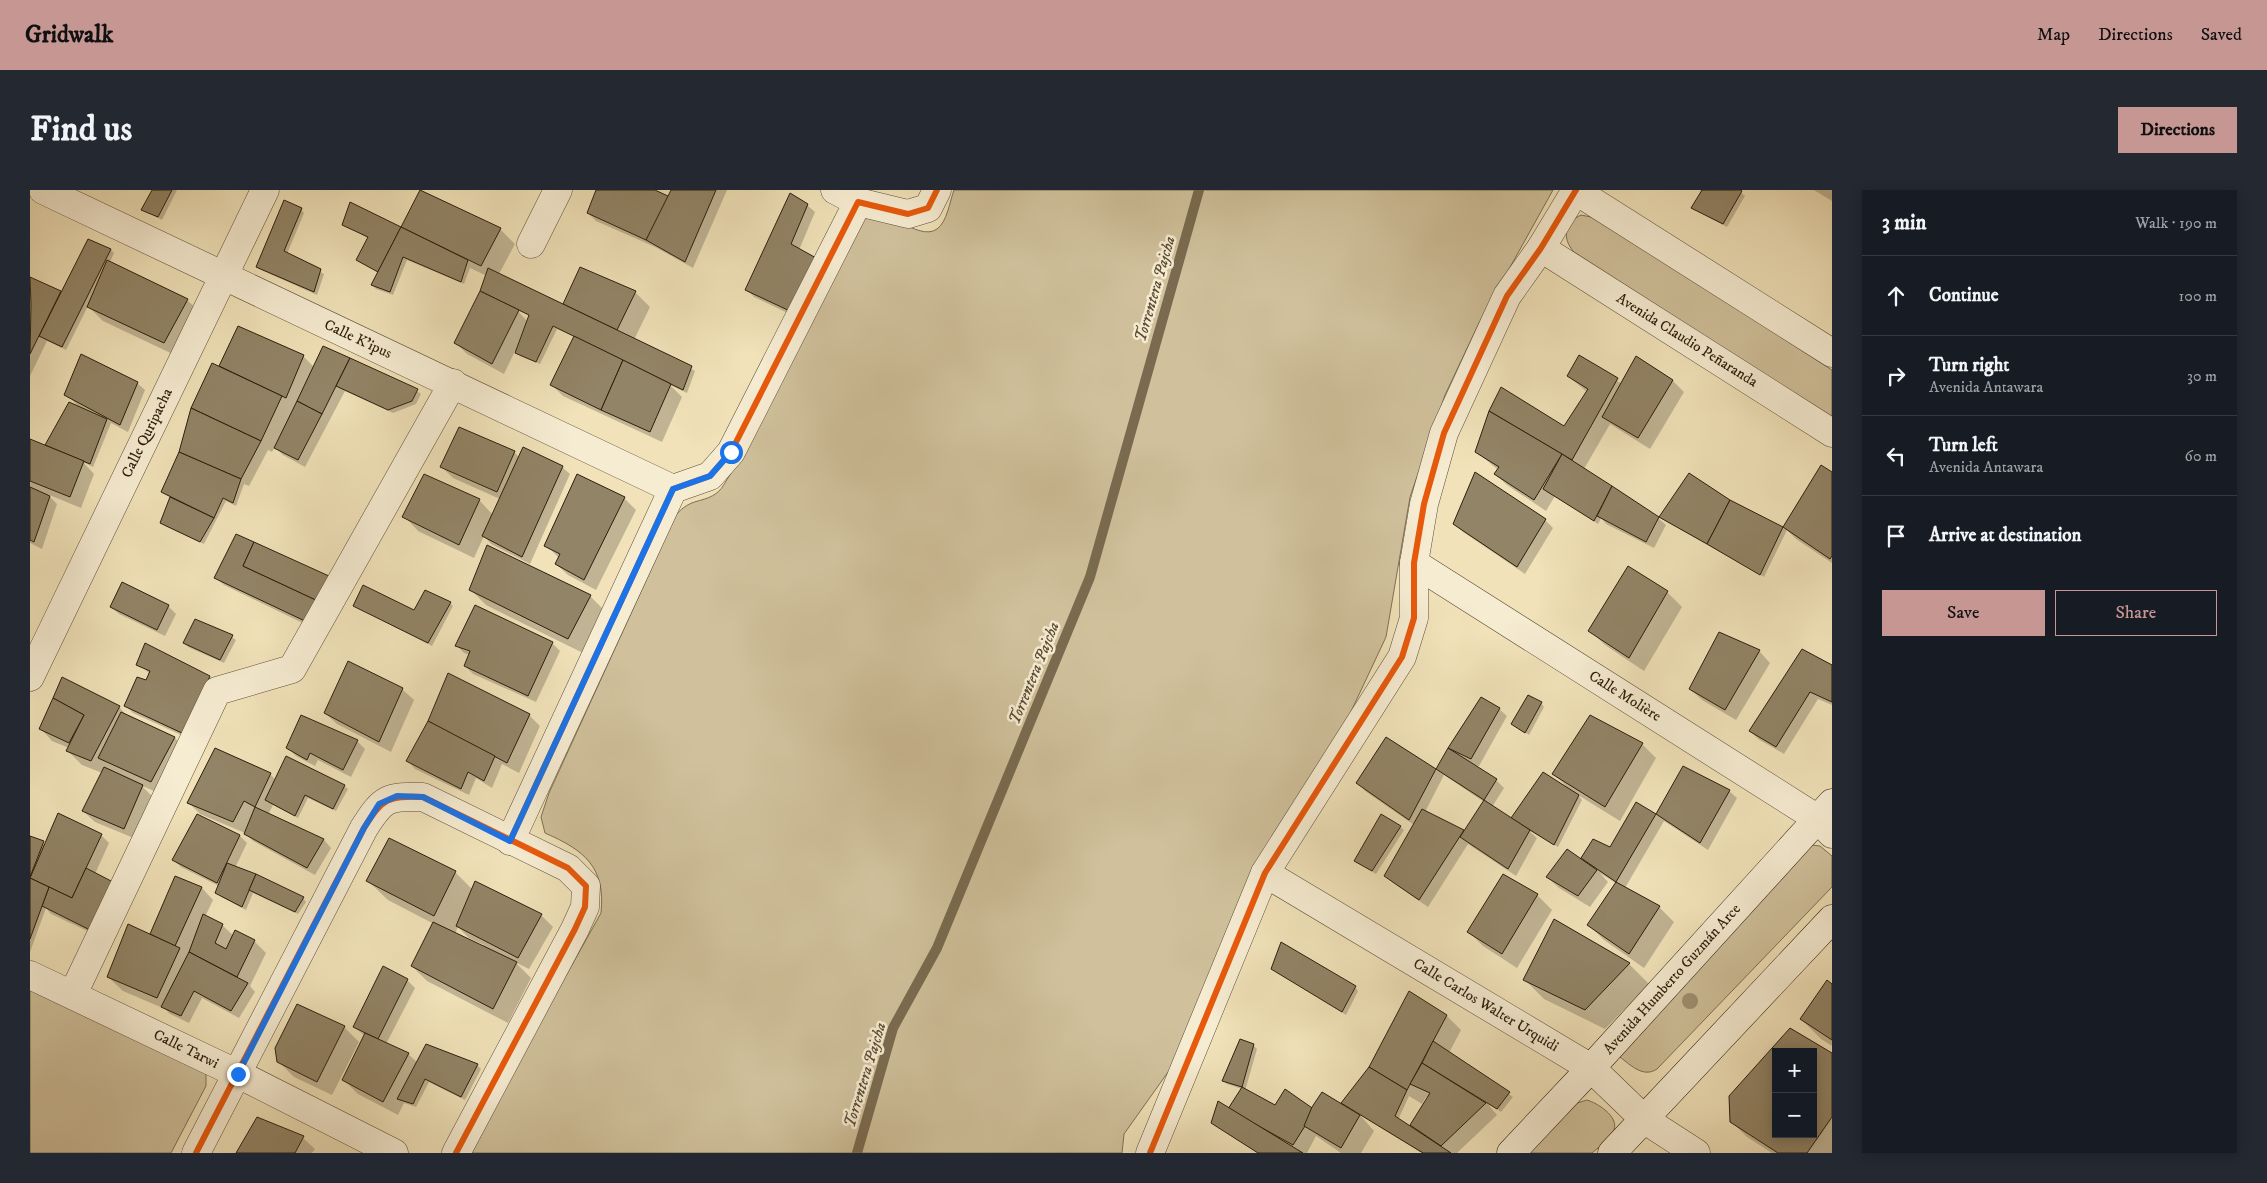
<!DOCTYPE html>
<html lang="en">
<head>
<meta charset="utf-8">
<style>
	body { margin:0; font-family:"IM FELL DW Pica",serif; background:#242831; color:#f1f3f6 }
	.controls { position:absolute; right:15px; bottom:15px; display:grid; overflow:hidden; border-radius:0px; box-shadow:0 2px 12px #0003 }
	.controls button { width:45px; height:45px; display:grid; place-items:center; padding:0; border:0; border-bottom:1px solid #363941; background:#171b24; color:#f1f3f6; font:25px sans-serif }
	.stop { position:absolute; width:15px; height:15px; margin:-11px; border:4px solid #1a73e8; border-radius:50%; background:#fff }
	.stop.end { background:#1a73e8; border-color:#fff; box-shadow:0 1px 5px #0008 }
	.list { margin:0; padding:0; list-style:none }
	h2 { display:flex; justify-content:space-between; align-items:center; height:65px; margin:0; padding:0 20px; font-size:21px }
	h2 small { font-size:16px; font-weight:400; color:#9ea1a6 }
	.list li { display:grid; grid-template-columns:32px 1fr auto; gap:15px; align-items:center; box-sizing:border-box; height:80px; padding:0 20px; border-top:1px solid #363941 }
	.list b { display:block; font-size:19px; white-space:nowrap }
	.list p { margin:0; font-size:16px; white-space:nowrap; color:#9ea1a6 }
	.list em { font-size:16px; font-style:normal; color:#9ea1a6 }
	.actions { display:flex; gap:10px; padding:15px 20px }
	.actions a { flex:1; padding:11px 0; border:1px solid #c59692; border-radius:0px; text-align:center; font-size:18px; color:#c59692 }
	.actions .main { background:#c59692; color:#111 }
	.icon { flex:none; width:28px; height:28px; fill:none; stroke:currentColor; stroke-width:2; stroke-linecap:round; stroke-linejoin:round }
	.map { position:relative; flex:none; width:1802px; height:963px; overflow:hidden; border-radius:0px }
	header { display:flex; align-items:center; gap:30px; box-sizing:border-box; height:70px; padding:0 25px; background:#c59692; color:#111 }
	header strong { font-size:24px }
	nav { display:flex; gap:28px; margin-inline-start:auto; font-size:18px }
	.intro { display:flex; align-items:center; justify-content:space-between; box-sizing:border-box; height:120px; padding:0 30px }
	h1 { margin:0; font-size:35px }
	.button { padding:12px 22px; border-radius:0px; background:#c59692; color:#111; font-size:18px; font-weight:700 }
	main { display:flex; gap:30px; padding:0 30px }
	aside { flex:1; background:#171b24; border-radius:0px; box-shadow:0 2px 12px #0003 }
	.map>svg:first-child { display:block }
</style>
</head>
<body>
<header>
<strong>Gridwalk</strong>
<nav><a>Map</a><a>Directions</a><a>Saved</a></nav>
</header>
<div class="intro"><h1>Find us</h1><a class="button">Directions</a></div>
<main>
<div class="map">
<svg width="1802" height="963" viewBox="0 0 1802 963">
	<rect width="100%" height="100%" fill="#f1e2b9"/>
	<filter id="stains"><feTurbulence type="fractalNoise" baseFrequency=".004" numOctaves="4"/><feColorMatrix values="0 0 0 0 .2 0 0 0 0 .09 0 0 0 0 .02 0 0 0 .5 -.17"/></filter>
	<radialGradient id="worn" r=".72"><stop offset=".6" stop-color="#630" stop-opacity="0"/><stop offset="1" stop-color="#630" stop-opacity=".3"/></radialGradient>
	<g fill="#d0c19c" stroke="#7e7054">
		<path d="M924 0H1523L1449 133 1415 205 1380 307 1356 447 1310 545 1158 854 1094 944 1092 963H441V956L571 723C576 677 554 660 515 643L511 627 519 603 646 325C661 307 673 314 688 302 693 298 696 290 700 285L827 34C855 10 887 53 907 39 917 32 920 11 924 0Z"/>
		<path d="M1551 25 1566 28 1802 180V228L1544 62C1532 49 1534 33 1551 25Z"/>
		<path d="M1782 655 1790 656 1802 666V697L1627 879C1612 889 1599 873 1587 865Z"/>
		<path d="M0 795 170 876 176 885V896L141 963H0Z"/>
		<path d="M1557 910C1567 913 1589 926 1584 940 1581 948 1569 957 1562 963H1499L1547 913Z"/>
	</g>
	<g fill="#0003" fill-rule="evenodd">
		<path d="M124 0H147L132 30 113 20Z"/>
		<path d="M567 0H622L639 8 643 0H697L663 78 625 57 566 31 558 23Z"/>
		<path d="M1670 0H1708L1715 6 1697 37 1662 18 1672 2Z"/>
		<path d="M1784 0H1802V11Z"/>
		<path d="M391 1 470 39 485 54 469 84 539 118 535 114 605 102 620 117 604 150 665 181 657 203 640 195 652 207 632 252 533 206 522 195 545 147 527 139 510 174 490 166 485 161 474 184 437 164 426 153 451 102 457 86 440 78 434 94 377 70 363 105 346 99 342 95 349 83 328 70 339 49 313 34 372 39ZM487 120 500 126 498 132Z"/>
		<path d="M777 15 785 22 769 60 770 129 724 107 716 99Z"/>
		<path d="M271 19 274 23 257 64 294 84 287 105 231 80 227 77Z"/>
		<path d="M59 51 81 60 84 63 80 72 157 110 172 124 149 167 73 131 58 116 36 160 17 151 0 186V88L32 104Z"/>
		<path d="M294 158 387 201 391 204 386 214 363 223 315 201 275 277 253 265 245 257 242 262 238 260 219 296 214 294 206 316 196 311 174 354 135 336 132 332 141 308 132 302 196 180 191 175 273 166 284 177Z"/>
		<path d="M1549 166 1592 194 1606 167 1643 191 1654 202 1620 259 1580 234 1554 279 1628 328 1636 335 1624 358 1576 334 1571 328 1568 334 1525 306 1516 321 1477 295 1465 284 1468 280 1447 262 1535 238 1557 202 1538 186Z"/>
		<path d="M107 193 115 200 98 242 81 233 63 277 53 272 64 284 51 318 17 304 27 314 12 359 0 353V250L20 259 16 255 48 216 36 204Z"/>
		<path d="M484 262 489 267 532 277 540 284 500 374 461 354 454 346 444 368 388 341 374 326 449 310 463 325 470 309 423 288 412 277Z"/>
		<path d="M1791 277 1802 284V373L1766 349 1757 340 1734 387 1630 328 1660 285 1700 311 1753 339Z"/>
		<path d="M594 308 606 320 566 400 538 385 526 374 529 368 516 355Z"/>
		<path d="M1515 330 1523 338 1495 384 1433 342 1425 334Z"/>
		<path d="M206 345 285 439 194 395 186 388Z"/>
		<path d="M441 400 560 406 575 421 553 463 456 415Z"/>
		<path d="M1637 402 1652 417 1614 481 1575 455 1560 441Z"/>
		<path d="M420 413 423 416 402 456 324 416 384 421Z"/>
		<path d="M138 416 146 424 135 446 89 424 81 417Z"/>
		<path d="M165 431 202 447 206 450 194 473 158 457 154 453Z"/>
		<path d="M522 453 530 461 506 512 443 484 435 476 440 465 434 463 427 456Z"/>
		<path d="M1729 461 1740 473 1706 530 1672 510 1660 499Z"/>
		<path d="M108 474 180 487 187 494 162 550 103 523 95 515 117 492 120 484Z"/>
		<path d="M1802 476V515L1788 509 1754 564 1728 549 1720 541Z"/>
		<path d="M33 488 89 517 98 527 145 548 159 563 136 606 112 596 124 608 106 649 65 632 53 621 72 583 52 575 37 560 39 558 22 551 11 539Z"/>
		<path d="M372 499 384 510 361 562 307 534 295 523Z"/>
		<path d="M1451 508 1469 519 1477 526 1449 576 1442 575 1466 590 1474 598 1462 617 1486 632 1538 598 1524 584 1612 554 1626 568 1590 631 1548 605 1552 610 1528 657 1498 640 1507 648 1486 686 1438 654 1398 717 1363 693 1356 685 1384 635 1335 601 1328 593 1406 581ZM1414 585 1454 612 1435 642 1395 622Z"/>
		<path d="M1511 513 1514 517 1499 545 1483 534Z"/>
		<path d="M499 525 510 536 489 583 472 574 462 598 446 588 439 605 385 579 378 571 399 531Z"/>
		<path d="M327 551 335 559 321 587 288 570 285 576 266 566 258 558Z"/>
		<path d="M1653 578 1699 601 1707 608 1678 660 1634 631 1595 698 1629 717 1644 732 1614 778 1574 750 1559 735 1587 694 1570 683 1578 692 1560 717 1529 698 1517 687 1556 673 1552 668 1580 658 1606 614 1626 626Z"/>
		<path d="M240 584 246 590 314 596 318 599 306 621 278 608 268 628 243 615 238 625 294 650 301 658 285 685 223 651 215 643 170 624 159 613Z"/>
		<path d="M1370 637 1374 640 1346 684 1325 671Z"/>
		<path d="M71 645 79 653 65 684 68 746 21 724 16 718 0 762V647L15 655Z"/>
		<path d="M210 646 217 653 205 678 273 708 276 712 268 724 223 703 216 720 190 706 186 702 189 696 151 677 143 670Z"/>
		<path d="M425 682 443 700 511 725 523 737 499 779 485 772 501 788 478 833 397 791 382 776 404 734 358 710 338 691ZM428 737 439 748 454 755 453 757 425 744Z"/>
		<path d="M1473 685 1507 705 1522 720 1487 778 1453 756 1438 741Z"/>
		<path d="M146 687 172 698 183 710 175 727 192 735 204 746 224 751 236 763 220 796 225 802 209 828 172 808 159 833 140 824 135 819 93 801 78 787 120 746Z"/>
		<path d="M1524 731 1599 774 1619 794 1575 839 1514 809 1494 789Z"/>
		<path d="M1247 782 1325 797 1328 801 1316 825Z"/>
		<path d="M377 790 385 798 356 854 378 864 388 873 447 875 451 879 435 910 399 892 386 917 374 913 368 925 328 904 314 890 335 846 324 837Z"/>
		<path d="M1802 795V856L1791 849 1771 829Z"/>
		<path d="M1417 826 1431 840 1419 863 1483 907 1471 922 1456 912 1467 925 1427 963H1392L1330 925 1344 941 1331 963H1311L1286 946 1277 963H1228L1186 936 1212 899 1197 894 1194 891 1223 855 1227 859 1215 901 1245 917 1282 919 1317 917 1313 913ZM1379 906 1392 914 1396 907 1398 908 1394 915 1392 914 1394 915 1381 935 1385 941 1368 930Z"/>
		<path d="M314 837 329 852 302 905 264 887 248 871Z"/>
		<path d="M1760 840 1802 864V963H1742L1717 947 1702 932 1700 906ZM1746 862H1783V944H1746Z"/>
		<path d="M228 929 273 948 285 959 282 963H207Z"/>
	</g>
	<g fill="none" stroke-linecap="round" stroke-linejoin="round">
		<path stroke="#7a6b50" stroke-width="10" d="M827 963 863 838 907 758 1060 387 1169 0"/>
	</g>
	<g fill="#928466" stroke="#2c1e0c" fill-rule="evenodd">
		<path d="M122 0H142L128 27 111 20Z"/>
		<path d="M390 0 471 38 451 76 371 37Z"/>
		<path d="M566 0H625L640 7 616 50 557 23Z"/>
		<path d="M641 0H686L655 72 616 50Z"/>
		<path d="M1672 0H1711L1712 1 1693 34 1661 18Z"/>
		<path d="M760 3 778 14 761 54 788 69 762 122 715 100Z"/>
		<path d="M254 10 272 18 254 61 291 79 284 102 226 77Z"/>
		<path d="M320 12 371 37 348 82 326 70 338 47 312 35Z"/>
		<path d="M371 37 438 70 431 92 373 67 360 102 341 95Z"/>
		<path d="M58 49 81 59 32 157 9 146Z"/>
		<path d="M77 70 158 109 134 153 57 117Z"/>
		<path d="M550 77 606 101 587 140 533 114Z"/>
		<path d="M458 78 662 176 653 200 523 136 506 172 485 163 499 125 450 101Z"/>
		<path d="M0 87 31 101 0 164 1 115Z"/>
		<path d="M450 101 489 120 462 174 424 153Z"/>
		<path d="M208 136 274 165 256 208 189 176Z"/>
		<path d="M544 146 593 170 571 220 520 195Z"/>
		<path d="M293 156 320 168 292 224 267 211Z"/>
		<path d="M51 164 108 192 90 235 34 205Z"/>
		<path d="M1549 165 1588 188 1542 270 1459 221 1471 197 1534 236 1558 199 1537 186Z"/>
		<path d="M1606 166 1643 190 1608 248 1572 227Z"/>
		<path d="M320 168 388 199 382 211 358 220 306 196Z"/>
		<path d="M593 170 641 194 620 242 571 220Z"/>
		<path d="M182 173 252 206 231 251 161 218Z"/>
		<path d="M267 211 292 224 268 270 244 258Z"/>
		<path d="M39 212 77 229 60 274 15 255Z"/>
		<path d="M161 218 231 251 211 289 149 262Z"/>
		<path d="M1459 221 1532 264 1504 310 1464 284 1469 277 1445 262Z"/>
		<path d="M429 237 485 261 467 302 410 277Z"/>
		<path d="M0 249 54 271 40 307 0 291Z"/>
		<path d="M493 257 533 276 492 367 452 346Z"/>
		<path d="M149 262 211 289 203 313 193 308 184 328 131 302Z"/>
		<path d="M1532 264 1582 296 1564 331 1513 299Z"/>
		<path d="M1791 275 1802 282V366L1800 369 1753 337Z"/>
		<path d="M1445 282 1516 329 1487 377 1423 334Z"/>
		<path d="M1659 283 1700 310 1677 354 1629 327Z"/>
		<path d="M394 284 450 309 429 355 372 327Z"/>
		<path d="M547 284 595 307 554 390 525 374 530 364 514 356Z"/>
		<path d="M1582 296 1629 327 1616 352 1567 326Z"/>
		<path d="M0 297 20 306 4 352 0 350Z"/>
		<path d="M140 307 184 328 170 352 130 333Z"/>
		<path d="M1700 310 1753 337 1730 385 1677 354Z"/>
		<path d="M206 344 224 352 213 376 288 411 277 432 184 388Z"/>
		<path d="M224 352 299 386 288 411 213 376Z"/>
		<path d="M457 355 561 405 538 449 439 400Z"/>
		<path d="M1598 376 1638 401 1599 468 1558 441Z"/>
		<path d="M92 392 139 415 127 440 80 417Z"/>
		<path d="M333 395 384 420 395 400 421 412 398 453 323 416Z"/>
		<path d="M445 415 523 452 498 506 434 476 440 461 425 456Z"/>
		<path d="M165 429 203 445 190 470 153 453Z"/>
		<path d="M1689 442 1730 460 1695 520 1659 499Z"/>
		<path d="M115 453 180 486 154 544 94 516 107 487 116 490 120 481 106 475Z"/>
		<path d="M1772 459 1802 475V512L1780 502 1746 557 1719 541Z"/>
		<path d="M318 471 373 498 349 552 294 523Z"/>
		<path d="M418 483 500 524 477 573 398 531Z"/>
		<path d="M32 487 90 516 61 571 36 561 54 525 23 508Z"/>
		<path d="M1498 505 1512 512 1495 543 1481 534Z"/>
		<path d="M1451 507 1470 518 1441 569 1418 558Z"/>
		<path d="M23 508 54 525 39 553 9 539Z"/>
		<path d="M91 522 145 547 121 592 68 568Z"/>
		<path d="M271 525 328 550 313 580 280 563 277 570 256 558Z"/>
		<path d="M1560 525 1613 553 1575 617 1522 584Z"/>
		<path d="M398 531 465 566 454 591 438 582 431 599 376 571Z"/>
		<path d="M1356 547 1406 579 1379 630 1326 593Z"/>
		<path d="M185 558 241 583 225 617 214 611 203 632 157 613Z"/>
		<path d="M1418 558 1467 589 1454 610 1406 579Z"/>
		<path d="M256 566 315 595 303 619 275 605 265 626 235 610Z"/>
		<path d="M1653 576 1700 600 1670 653 1626 624Z"/>
		<path d="M74 577 113 595 94 639 52 621Z"/>
		<path d="M1513 582 1549 605 1524 655 1481 628Z"/>
		<path d="M1454 610 1500 640 1478 679 1430 647Z"/>
		<path d="M1606 612 1626 624 1586 692 1551 668 1563 649 1580 657Z"/>
		<path d="M225 617 294 649 277 678 214 644Z"/>
		<path d="M1392 619 1434 640 1389 710 1354 686Z"/>
		<path d="M28 623 72 644 42 708 0 688Z"/>
		<path d="M167 624 210 645 187 693 142 670Z"/>
		<path d="M1351 624 1371 636 1342 681 1324 671Z"/>
		<path d="M0 646 14 651 0 687Z"/>
		<path d="M359 648 426 681 404 726 336 691Z"/>
		<path d="M1537 659 1567 680 1548 706 1516 687Z"/>
		<path d="M197 673 226 684 212 717 185 703Z"/>
		<path d="M56 678 83 692 60 740 12 716 19 697 42 708Z"/>
		<path d="M226 684 274 707 265 722 219 700Z"/>
		<path d="M1473 684 1508 704 1472 764 1437 742Z"/>
		<path d="M145 686 172 697 145 756 120 744Z"/>
		<path d="M0 688 19 697 0 749Z"/>
		<path d="M445 691 512 724 488 768 426 736Z"/>
		<path d="M1586 692 1630 716 1599 764 1557 735Z"/>
		<path d="M173 724 193 734 185 753 196 759 205 740 225 750 207 787 159 762Z"/>
		<path d="M1524 729 1600 773 1555 820 1493 790Z"/>
		<path d="M403 732 487 772 463 819 381 776Z"/>
		<path d="M98 734 150 758 127 808 77 787Z"/>
		<path d="M1251 752 1326 796 1312 822 1241 779Z"/>
		<path d="M159 762 218 793 201 821 164 801 151 826 131 817Z"/>
		<path d="M353 776 378 789 348 849 323 837Z"/>
		<path d="M1797 790 1802 794V850L1770 829Z"/>
		<path d="M1379 801 1417 825 1377 900 1339 877Z"/>
		<path d="M267 814 315 836 287 892 247 872 245 858Z"/>
		<path d="M1760 838 1802 863V927L1777 963H1748L1700 932 1699 906ZM1746 862H1783V944H1746Z"/>
		<path d="M335 843 379 863 353 912 312 890Z"/>
		<path d="M1210 849 1224 854 1212 897 1192 891Z"/>
		<path d="M1403 851 1480 902 1467 919 1392 873Z"/>
		<path d="M396 854 448 874 431 907 395 889 383 914 367 909Z"/>
		<path d="M1392 873 1456 913 1411 956 1380 935 1400 903 1380 894Z"/>
		<path d="M1339 877 1377 900 1365 926 1421 963H1393L1311 913Z"/>
		<path d="M1212 897 1245 915 1255 899 1285 920 1263 955 1198 919Z"/>
		<path d="M1292 902 1330 925 1311 958 1274 936 1282 917Z"/>
		<path d="M1188 911 1273 963H1228L1181 933Z"/>
		<path d="M227 927 274 946 265 963H206Z"/>
	</g>
	<g fill="none" stroke-linecap="round" stroke-linejoin="round">
		<defs>
			<g id="minor">
				<path d="M13 0 643 299"/>
				<path d="M805 0 828 12"/>
				<path d="M1546 1 1802 163"/>
				<path d="M501 54 528 0"/>
				<path d="M1511 58 1802 243"/>
				<path d="M1384 373 1788 629 1802 644"/>
				<path d="M0 487 235 0"/>
				<path d="M480 651 643 299 680 286 701 262 828 12 878 24 898 18 907 0"/>
				<path d="M1235 683 1561 878 1615 930 1666 963"/>
				<path d="M0 785 208 884 364 963"/>
				<path d="M43 804 187 501 262 479 423 193"/>
				<path d="M166 963 334 638C353 608 357 606 393 607L538 678 556 696 555 717 545 739 426 963"/>
				<path d="M1120 963 1235 683 1372 467 1384 428V373L1394 314 1414 243 1477 106 1511 58 1546 0"/>
			</g>
			<g id="secondary">
				<path d="M1481 963 1561 878 1802 613"/>
				<path d="M1582 963 1802 729"/>
			</g>
		</defs>
		<use href="#minor" stroke="#5d4f37" stroke-width="29"/>
		<use href="#secondary" stroke="#2c1e0c" stroke-width="29"/>
		<use href="#minor" stroke="#f6ecd2" stroke-width="28"/>
		<use href="#secondary" stroke="#f6ecd2" stroke-width="28"/>
		<defs>
			<g id="cycleway">
				<path d="M480 651 643 299 680 286 701 262 828 12 878 24 898 18 907 0"/>
				<path d="M166 963 334 638C353 608 357 606 393 607L538 678 556 696 555 717 545 739 426 963"/>
				<path d="M1120 963 1235 683 1372 467 1384 428V373L1394 314 1414 243 1477 106 1511 58 1546 0"/>
			</g>
		</defs>
		<use href="#cycleway" stroke="#f6ecd2" stroke-width="9"/>
		<use href="#cycleway" stroke="#e8590c" stroke-width="6"/>
	</g>
	<circle fill="#a09172" cx="1660" cy="811" r="8"/>
	<g fill="none" stroke-linecap="round" stroke-linejoin="round">
		<path stroke="#1a73e8" stroke-width="6" d="M208 884 334 638 349 614 367 606 393 607 480 651 643 299 680 286 701 262"/>
	</g>
	<g text-anchor="middle" dominant-baseline="central" stroke-width="5" stroke-linejoin="round" paint-order="stroke">
		<g font-size="15" fill="#2c1e0c" stroke="#f6ecd2">
			<text transform="translate(328 149) rotate(25)">Calle K'ipus</text>
			<text transform="translate(1657 150) rotate(32)">Avenida Claudio Peñaranda</text>
			<text transform="translate(117 243) rotate(-64)">Calle Quripacha</text>
			<text transform="translate(1595 506) rotate(32)">Calle Molière</text>
			<text transform="translate(1642 789) rotate(-48)">Avenida Humberto Guzmán Arce</text>
			<text transform="translate(1456 815) rotate(31)">Calle Carlos Walter Urquidi</text>
			<text transform="translate(156 859) rotate(26)">Calle Tarwi</text>
		</g>
		<g font-size="16" font-style="italic" fill="#5a4b34" stroke="#f6ecd2">
			<text transform="translate(1125 99) rotate(-74)">Torrentera Pajcha</text>
			<text transform="translate(1004 483) rotate(-68)">Torrentera Pajcha</text>
			<text transform="translate(835 885) rotate(-73)">Torrentera Pajcha</text>
		</g>
	</g>
	<rect width="100%" height="100%" filter="url(#stains)"/>
	<rect width="100%" height="100%" fill="url(#worn)"/>
</svg>
<div class="controls">
<button>+</button>
<button>−</button>
</div>
<div class="stop" style="left:701px;top:262px"></div>
<div class="stop end" style="left:208px;top:884px"></div>
</div>
<aside>
<h2>3 min<small>Walk · 190 m</small></h2>
<ul class="list">
<li><svg class="icon" aria-label="ahead" viewBox="0 0 24 24"><path d="M12 20V5M6 11l6-6 6 6"/></svg><div><b>Continue</b></div><em>100 m</em></li>
<li><svg class="icon" aria-label="right" viewBox="0 0 24 24"><path d="M7 20v-9h11M14 6l5 5-5 5"/></svg><div><b>Turn right</b><p>Avenida Antawara</p></div><em>30 m</em></li>
<li><svg class="icon" aria-label="left" viewBox="0 0 24 24"><path d="M17 20v-9H6M10 6l-5 5 5 5"/></svg><div><b>Turn left</b><p>Avenida Antawara</p></div><em>60 m</em></li>
<li><svg class="icon" aria-label="arrive" viewBox="0 0 24 24"><path d="M6 21V4h12l-3 4 3 4H6"/></svg><div><b>Arrive at destination</b></div></li>
</ul>
<div class="actions"><a class="main">Save</a><a>Share</a></div>
</aside>
</main>
</body>
</html>
